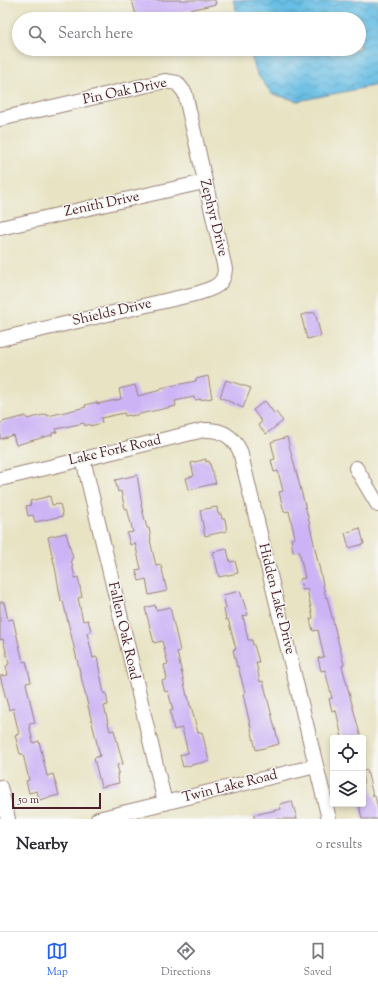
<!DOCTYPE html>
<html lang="en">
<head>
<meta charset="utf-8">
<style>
	body { margin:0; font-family:"Sorts Mill Goudy",serif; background:#f2f2f3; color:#2b2b33 }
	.controls { position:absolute; right:12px; bottom:12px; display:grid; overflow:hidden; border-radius:4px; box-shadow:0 2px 6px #0003 }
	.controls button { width:36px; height:36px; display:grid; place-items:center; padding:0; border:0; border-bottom:1px solid #e1e1e2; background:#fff; color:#2b2b33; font:20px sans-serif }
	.scale { position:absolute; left:12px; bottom:10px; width:89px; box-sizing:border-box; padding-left:4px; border:2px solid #4a1f2b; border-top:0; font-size:11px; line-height:14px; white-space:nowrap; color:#4a1f2b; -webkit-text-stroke:3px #f6f6f2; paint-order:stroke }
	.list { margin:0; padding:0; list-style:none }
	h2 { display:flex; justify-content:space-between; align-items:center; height:52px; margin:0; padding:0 16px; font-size:17px }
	h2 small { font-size:13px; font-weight:400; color:#7c7c81 }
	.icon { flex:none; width:22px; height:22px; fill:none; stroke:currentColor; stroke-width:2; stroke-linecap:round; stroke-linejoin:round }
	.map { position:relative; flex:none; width:378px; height:819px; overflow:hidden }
	.search { position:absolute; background:#fff; box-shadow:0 2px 6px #0003; left:12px; right:12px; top:12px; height:44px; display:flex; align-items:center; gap:10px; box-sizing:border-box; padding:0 14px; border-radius:22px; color:#7c7c81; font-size:15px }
	.sheet { height:112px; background:#fff }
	nav { display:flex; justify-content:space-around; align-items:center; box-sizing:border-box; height:56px; border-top:1px solid #e1e1e2; background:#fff; font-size:11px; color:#7c7c81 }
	nav a { display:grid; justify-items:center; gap:2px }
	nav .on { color:#2563eb }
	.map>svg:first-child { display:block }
</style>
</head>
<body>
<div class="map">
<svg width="378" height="819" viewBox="0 0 378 819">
	<defs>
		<pattern id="water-waves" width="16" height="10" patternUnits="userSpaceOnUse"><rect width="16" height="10" fill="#67bee4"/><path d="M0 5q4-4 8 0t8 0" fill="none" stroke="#579ab9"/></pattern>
	</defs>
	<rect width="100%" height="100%" fill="#f6f6f2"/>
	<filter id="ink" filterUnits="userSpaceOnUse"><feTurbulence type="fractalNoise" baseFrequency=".025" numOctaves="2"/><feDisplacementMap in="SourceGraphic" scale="8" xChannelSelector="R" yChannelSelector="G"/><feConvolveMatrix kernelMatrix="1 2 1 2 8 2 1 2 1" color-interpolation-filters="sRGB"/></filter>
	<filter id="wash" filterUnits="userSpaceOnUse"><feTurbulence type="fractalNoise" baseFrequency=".012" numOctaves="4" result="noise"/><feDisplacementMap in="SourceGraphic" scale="16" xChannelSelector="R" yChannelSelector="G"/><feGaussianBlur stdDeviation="0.9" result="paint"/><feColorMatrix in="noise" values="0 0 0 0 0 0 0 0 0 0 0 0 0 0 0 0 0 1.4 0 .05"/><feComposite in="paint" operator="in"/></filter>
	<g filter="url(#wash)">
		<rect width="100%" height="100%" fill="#e8e3c3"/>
		<path fill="url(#water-waves)" stroke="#586e88" d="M233 0H378V85L298 101 272 94 257 74 249 49H359V19H239Z"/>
		<g id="blocks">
			<g fill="#ccb3f5">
				<path d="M132 0H215L216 4 151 19H137Z"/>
				<path d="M315 312 321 336 307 339 301 315Z"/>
				<path d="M208 376 212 398 200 400V399L195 400 194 397 175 401 176 406 131 416 130 415 125 416 124 413 101 418 102 423 90 426V424L85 426 84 423 56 429 57 432 52 433V435L16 445 13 435 0 439V424L2 422 26 416 27 419 47 414 48 416 86 407 85 405 97 402V404L121 399 119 389 135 385 138 396 161 390V388L196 381V379Z"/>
				<path d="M226 380 251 388 243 408 220 397Z"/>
				<path d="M265 401 274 413 276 412 283 421 266 434 258 425 262 422 253 410Z"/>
				<path d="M287 437 308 517 326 598 327 597 344 665 342 666 361 738H342L336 710 332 711 329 699 332 698 325 670 321 671 318 658 324 657 318 630 313 631 310 619 313 618 307 589 302 590 300 579 305 578 299 551 293 552 291 539 295 538 289 511 284 512 279 492 283 491 278 471 274 472 271 460 275 459 271 442Z"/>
				<path d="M206 459V462L209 461 216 483 189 490 186 478 194 476 191 463Z"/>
				<path d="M137 475 142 505H141L147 528H149L151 540H150L156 566 161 565 167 591 149 595 146 579 139 581 136 570 141 569 135 543 130 545 127 533 133 532 127 508 125 509 121 491 118 492 115 480Z"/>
				<path d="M50 496 52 505 60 504 63 516 35 522 33 515 28 516 26 506 31 505 30 501Z"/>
				<path d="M217 507 218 514H221L222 519H225L227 531 205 536 200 510Z"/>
				<path d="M360 528 364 544 349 548 345 533Z"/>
				<path d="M66 533 73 558 71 559 75 578 78 577 82 597 78 598 83 621 88 620 91 631 87 633 93 658 97 657 104 694 106 693 108 705 104 706 110 731 114 730 123 764 117 765 119 773H117L119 783 101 787 94 758 100 756 63 601H61L56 572 48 537Z"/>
				<path d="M227 549 230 562 235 561 238 573 219 577 213 552Z"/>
				<path d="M240 591 248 615 243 616 248 640H252L253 645H254L259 662H256L260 682 263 681 279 744 256 750 243 694 245 693 238 666 237 667 233 650 236 649 228 619 226 620 224 609 226 608 223 595Z"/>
				<path d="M0 602H4L8 620 13 619 23 662 26 661 31 682 26 683 35 723 29 724 33 743 39 741 47 776 53 774 59 795 39 800 37 791 29 793 26 781 29 780 23 754H20L15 735 19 734 13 708 9 710 0 676 8 675 6 666 9 664 3 639 0 640Z"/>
				<path d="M155 605 156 610 170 607 180 651 177 652 187 696H188L190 706H191L198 733 202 732 209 761 183 767 180 755 188 753 182 728 174 730 170 711 173 710 168 691 165 692 162 681 167 679 164 665 168 664 162 641 154 643 145 608Z"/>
				<path d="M367 770 373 796H375L378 810V819H362L359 804H363V771Z"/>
				<path d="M292 801 297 819H254V815L281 809 280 804Z"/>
			</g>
		</g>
	</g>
	<g filter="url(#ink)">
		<use href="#blocks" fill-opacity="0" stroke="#998177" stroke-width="1"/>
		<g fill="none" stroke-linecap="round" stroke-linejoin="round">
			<defs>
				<g id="minor">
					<path d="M0 119 165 81 177 83 185 93 225 269C224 286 213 288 199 293L0 339"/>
					<path d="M0 228 204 182"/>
					<path d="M83 459 165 803"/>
					<path d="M356 468 378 505"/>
					<path d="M0 479 204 430C221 429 233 436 240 451L329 819"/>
					<path d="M0 787 8 819"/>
					<path d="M98 819 316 766"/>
				</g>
			</defs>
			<use href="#minor" stroke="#998177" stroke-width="16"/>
			<use href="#minor" stroke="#fff" stroke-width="14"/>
		</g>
	</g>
	<g text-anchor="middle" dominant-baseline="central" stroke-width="3" stroke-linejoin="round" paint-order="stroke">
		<g font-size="14" fill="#4a1f2b" stroke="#f6f6f2">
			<text transform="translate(125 92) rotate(-12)">Pin Oak Drive</text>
			<text transform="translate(102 205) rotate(-12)">Zenith Drive</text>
			<text transform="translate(213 218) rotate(76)">Zephyr Drive</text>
			<text transform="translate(112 313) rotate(-13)">Shields Drive</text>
			<text transform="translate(115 451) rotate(-13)">Lake Fork Road</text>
			<text transform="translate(276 599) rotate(76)">Hidden Lake Drive</text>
			<text transform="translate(123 631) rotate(77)">Fallen Oak Road</text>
			<text transform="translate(230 787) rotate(-14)">Twin Lake Road</text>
		</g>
	</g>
</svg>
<div class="controls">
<button><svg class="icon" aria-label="locate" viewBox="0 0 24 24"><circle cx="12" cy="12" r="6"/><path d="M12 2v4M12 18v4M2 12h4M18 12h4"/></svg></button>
<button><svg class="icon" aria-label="layers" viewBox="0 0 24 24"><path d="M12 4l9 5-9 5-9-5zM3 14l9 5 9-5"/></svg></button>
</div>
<div class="scale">50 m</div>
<div class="search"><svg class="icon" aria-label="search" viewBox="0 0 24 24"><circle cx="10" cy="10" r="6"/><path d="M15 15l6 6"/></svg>Search here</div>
</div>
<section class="sheet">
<h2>Nearby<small>0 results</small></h2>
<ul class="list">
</ul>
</section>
<nav>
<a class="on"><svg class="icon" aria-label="map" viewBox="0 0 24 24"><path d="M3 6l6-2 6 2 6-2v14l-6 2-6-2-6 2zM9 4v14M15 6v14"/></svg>Map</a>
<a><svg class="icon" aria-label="directions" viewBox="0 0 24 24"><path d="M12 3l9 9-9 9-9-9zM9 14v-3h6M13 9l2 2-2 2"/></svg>Directions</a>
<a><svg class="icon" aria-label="saved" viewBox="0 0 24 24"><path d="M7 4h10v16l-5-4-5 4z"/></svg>Saved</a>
</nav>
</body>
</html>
